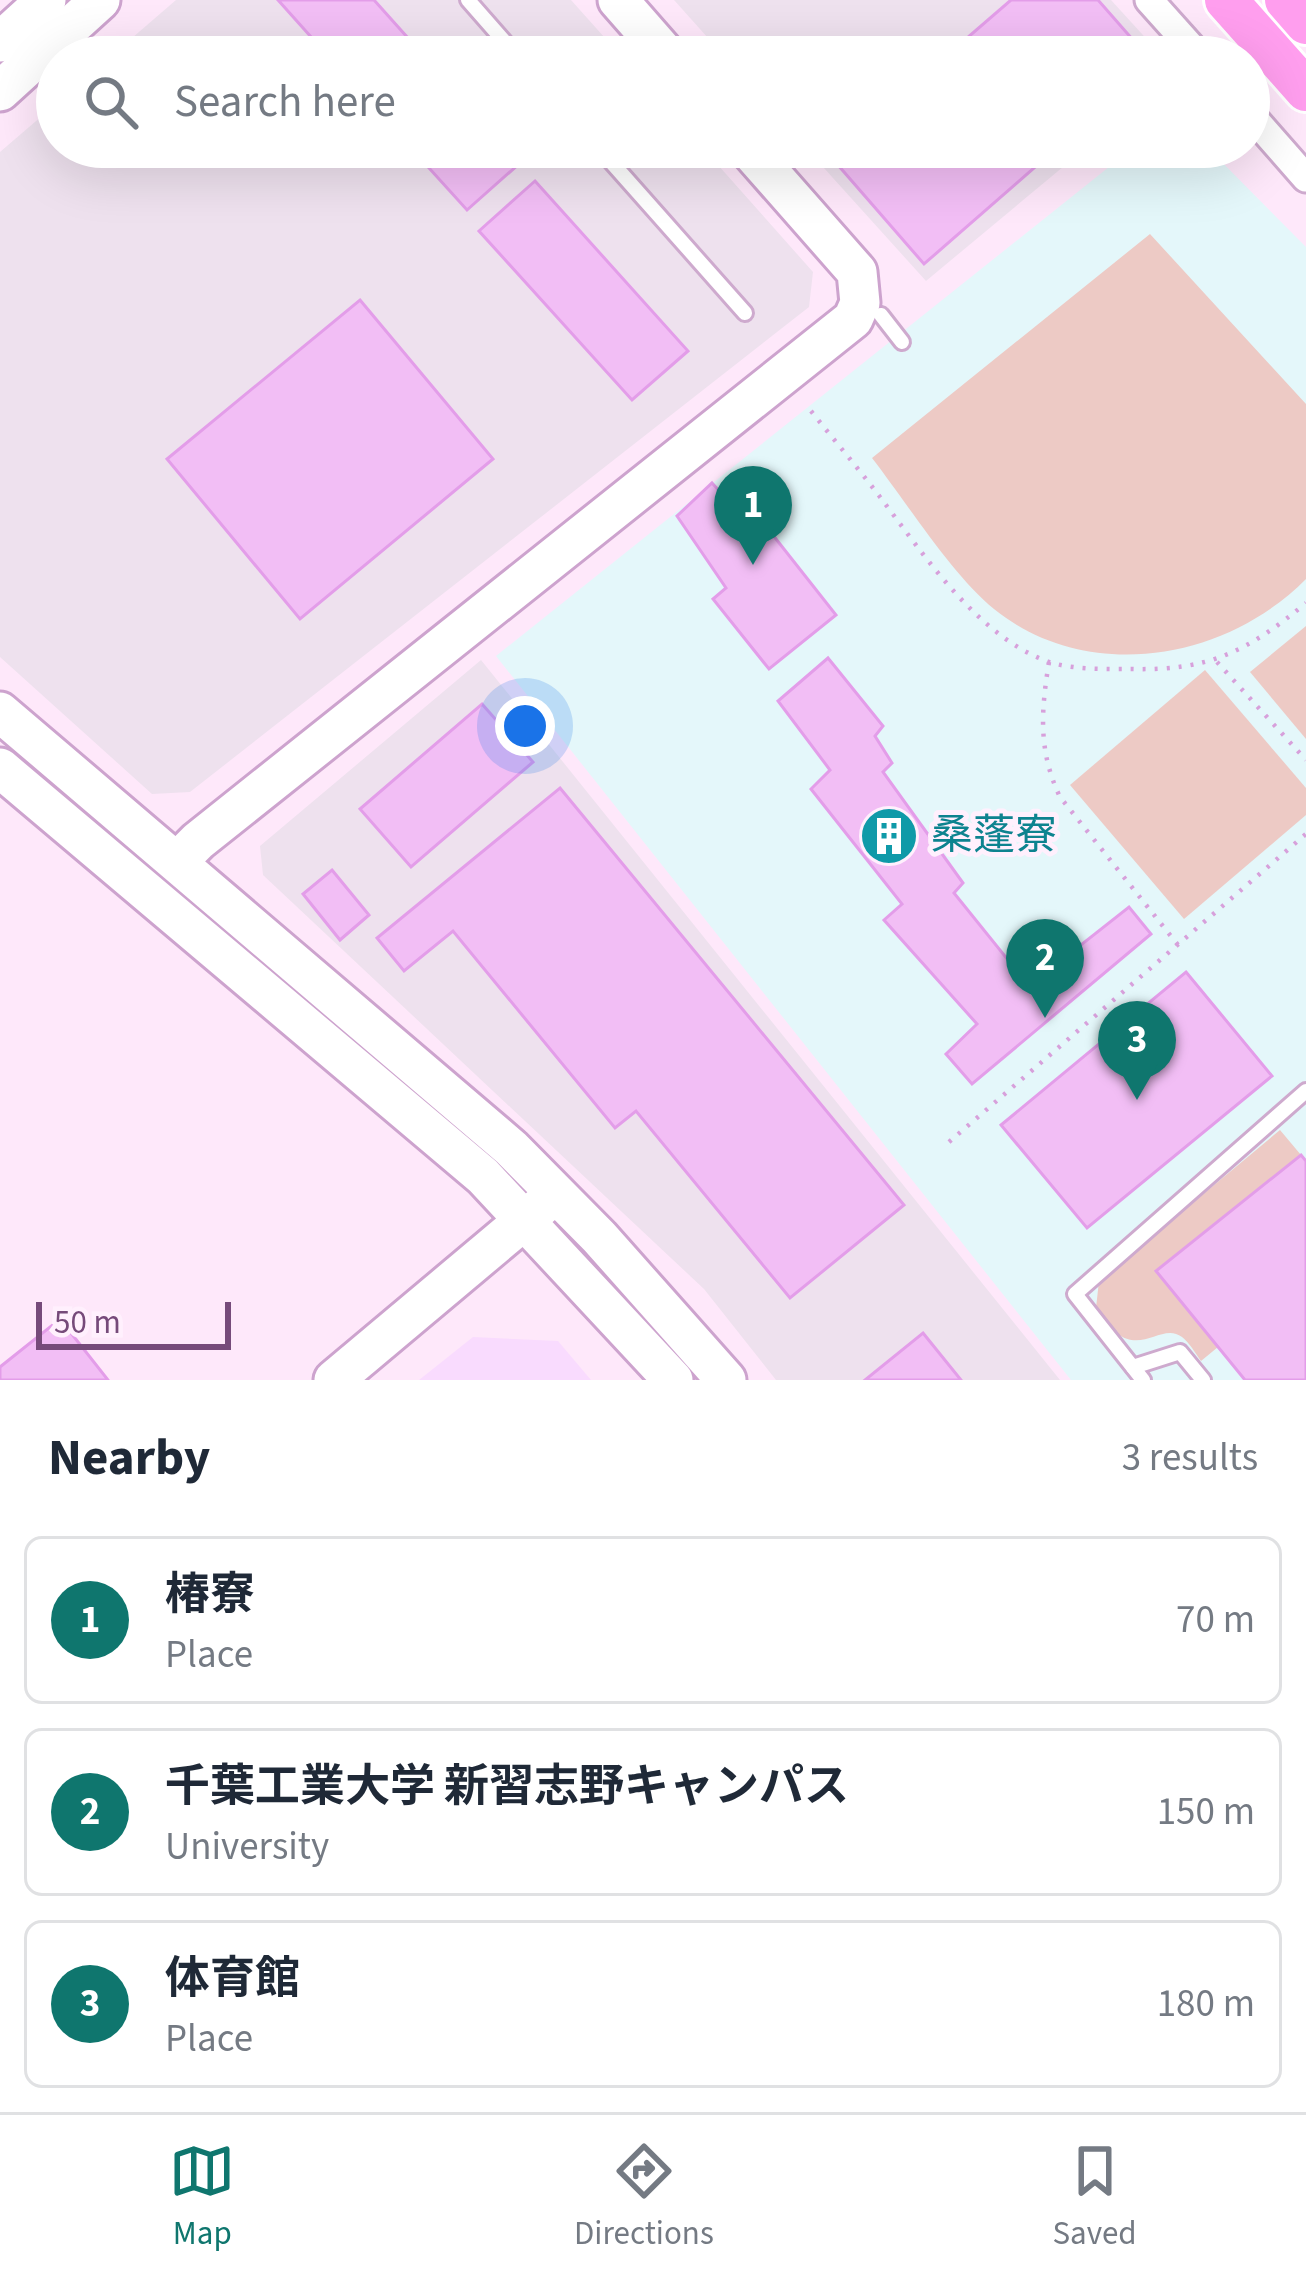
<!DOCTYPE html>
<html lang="en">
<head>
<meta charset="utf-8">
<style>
	body { margin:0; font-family:"Source Sans 3","Noto Sans JP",sans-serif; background:#f6f6f7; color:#1f2937 }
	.scale { position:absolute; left:36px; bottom:30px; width:195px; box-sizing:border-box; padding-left:12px; border:6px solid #764a7a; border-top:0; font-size:33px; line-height:42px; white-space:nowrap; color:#764a7a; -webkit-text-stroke:9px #fff0fd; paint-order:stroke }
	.you { position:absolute; left:525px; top:726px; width:42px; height:42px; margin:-30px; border:9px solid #fff; border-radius:50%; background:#1a73e8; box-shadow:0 0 0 18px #1a73e833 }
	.badge { display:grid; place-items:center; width:78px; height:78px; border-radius:50%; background:#0f766e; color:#fff; font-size:39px; font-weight:700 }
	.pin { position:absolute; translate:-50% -99px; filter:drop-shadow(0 3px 6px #0008) }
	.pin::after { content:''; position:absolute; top:63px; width:42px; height:36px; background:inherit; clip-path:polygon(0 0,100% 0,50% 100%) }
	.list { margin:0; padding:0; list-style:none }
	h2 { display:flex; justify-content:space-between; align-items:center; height:156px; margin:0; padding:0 48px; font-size:51px }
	h2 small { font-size:39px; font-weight:400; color:#747a83 }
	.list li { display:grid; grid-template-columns:78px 1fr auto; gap:36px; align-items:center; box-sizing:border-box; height:168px; margin:0 24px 24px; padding:0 24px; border:3px solid #e0e1e3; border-radius:18px }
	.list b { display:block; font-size:45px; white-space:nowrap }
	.list p { margin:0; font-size:39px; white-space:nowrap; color:#747a83 }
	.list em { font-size:39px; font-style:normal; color:#747a83 }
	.icon { flex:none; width:66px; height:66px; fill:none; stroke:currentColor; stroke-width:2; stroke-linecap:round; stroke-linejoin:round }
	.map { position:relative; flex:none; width:1306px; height:1380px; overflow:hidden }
	.search { position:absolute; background:#fff; box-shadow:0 12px 48px #0002; left:36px; right:36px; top:36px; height:132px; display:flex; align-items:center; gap:30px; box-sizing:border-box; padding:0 42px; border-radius:66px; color:#747a83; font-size:45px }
	.sheet { height:732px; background:#fff }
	nav { display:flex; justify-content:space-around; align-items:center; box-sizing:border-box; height:168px; border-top:3px solid #e0e1e3; background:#fff; font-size:33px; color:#747a83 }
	nav a { display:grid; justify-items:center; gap:6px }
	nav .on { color:#0f766e }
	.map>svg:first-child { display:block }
</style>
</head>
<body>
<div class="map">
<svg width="1306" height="1380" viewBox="0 0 1306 1380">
	<rect width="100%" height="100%" fill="#fee8fa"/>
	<path fill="#f9dbfe" d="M473 1337 558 1341 591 1380H419Z"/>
	<g fill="#eee1ee">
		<path d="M176 0H571L622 57H110Z"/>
		<path d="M674 0H1111L1163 57H725Z"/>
		<path d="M57 103V147H702L813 272 809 307 190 792 152 794 0 657V152Z"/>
		<path d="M805 147H1087L926 281Z"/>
		<path d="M481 660 1060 1380H776L704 1289 263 875 260 846Z"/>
	</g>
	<path fill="#e4f7fa" d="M1134 147H1207L1306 247V1380H1071L496 656Z"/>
	<g fill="#edcac5">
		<path d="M1150 234 1306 404V579C1225 661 1087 684 994 609 952 575 907 503 872 458Z"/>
		<path d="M1306 626V739L1250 672Z"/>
		<path d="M1205 670 1306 788V815L1184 919 1070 785Z"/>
		<path d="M1280 1130 1301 1155 1218 1347 1201 1361C1196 1354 1189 1342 1182 1337 1158 1319 1133 1371 1096 1308L1099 1281Z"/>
	</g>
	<g fill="#f2bef5" stroke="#e39de9" stroke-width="3">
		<path d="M278 0H374L425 57H329Z"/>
		<path d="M1011 0H1098L1148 57H945Z"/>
		<path d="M410 147H506L520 163 467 210Z"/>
		<path d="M842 147H1058L924 264 831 157Z"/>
		<path d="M535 181 688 351 632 400 479 231Z"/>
		<path d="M360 300 493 459 300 619 167 459Z"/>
		<path d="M712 483 724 496 735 487 836 615 769 669 713 599 726 588 677 516Z"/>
		<path d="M828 658 883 726 875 736 892 763 883 772 963 883 954 893 1029 986 1129 907 1151 934 972 1084 946 1054 977 1024 884 920 902 904 811 789 830 770 778 701Z"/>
		<path d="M482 704 533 762 411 867 360 809Z"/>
		<path d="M560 788 904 1205 790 1298 636 1111 615 1128 453 931 404 971 377 938Z"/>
		<path d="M332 870 369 915 340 940 303 894Z"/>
		<path d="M1186 972 1272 1076 1087 1228 1001 1125Z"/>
		<path d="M1301 1155 1306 1161V1380H1245L1156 1271Z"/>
		<path d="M60 1319 108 1380H0V1367Z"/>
		<path d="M923 1333 961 1380H865Z"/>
	</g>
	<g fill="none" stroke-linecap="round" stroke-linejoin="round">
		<defs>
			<g id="lane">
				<path d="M468 0 518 57"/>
				<path d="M598 147 745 313"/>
				<path d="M881 315 902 342"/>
				<path d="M1133 1367 1180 1352 1203 1380"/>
				<path d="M1143 1380 1075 1294 1306 1091"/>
			</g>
			<g id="street">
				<path d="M1149 0 1200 57"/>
				<path d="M1249 113 1306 178"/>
			</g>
			<g id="secondary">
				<path d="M618 0 668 57"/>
				<path d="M0 42 46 0"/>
				<path d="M0 91 100 0"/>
				<path d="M0 712 511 1148 599 1237 726 1380"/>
				<path d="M0 768 483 1176 673 1380"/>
				<path d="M177 862 198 841 853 319 860 303 857 272 747 147"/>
				<path d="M334 1380 546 1202"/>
			</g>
			<g id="primary">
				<path d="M1226 0 1306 90"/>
				<path d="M1286 0 1306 23"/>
			</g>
		</defs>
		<use href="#lane" stroke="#ceaace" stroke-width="20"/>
		<use href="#street" stroke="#ceaace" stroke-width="33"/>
		<use href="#secondary" stroke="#cda3ce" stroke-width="45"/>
		<use href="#primary" stroke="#fff" stroke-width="48"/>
		<g stroke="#d7a0db" stroke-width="4.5" stroke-dasharray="3 9" stroke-linecap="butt">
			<path d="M811 411C834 440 858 468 880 497 924 555 978 637 1049 662 1074 670 1106 669 1132 669 1209 671 1248 651 1306 603"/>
			<path d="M1049 662C1041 711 1038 751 1060 797L1178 945"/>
			<path d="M1217 662 1306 760"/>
			<path d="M949 1142 1306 834"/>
		</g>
		<use href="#lane" stroke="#fff" stroke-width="14"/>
		<use href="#street" stroke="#fff" stroke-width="27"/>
		<use href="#secondary" stroke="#fff" stroke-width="39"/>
		<use href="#primary" stroke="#ff9eee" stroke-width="42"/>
	</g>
	<defs>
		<symbol id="building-disc" viewBox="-11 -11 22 22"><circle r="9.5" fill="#0f9aa8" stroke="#fff0fd"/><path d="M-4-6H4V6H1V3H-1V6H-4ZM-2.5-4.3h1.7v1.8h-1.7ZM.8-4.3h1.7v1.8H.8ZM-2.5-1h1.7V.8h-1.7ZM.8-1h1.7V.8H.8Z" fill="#fff"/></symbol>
	</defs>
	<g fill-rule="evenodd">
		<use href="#building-disc" x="856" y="803" width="66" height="66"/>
	</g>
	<g text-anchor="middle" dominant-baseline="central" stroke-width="10" stroke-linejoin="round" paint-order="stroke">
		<g font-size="42" fill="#0d838f" stroke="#fff0fd" text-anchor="start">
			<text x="931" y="836">桑蓬寮</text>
		</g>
	</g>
</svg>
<div class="scale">50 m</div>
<div class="you"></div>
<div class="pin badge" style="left:753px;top:565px">1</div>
<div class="pin badge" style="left:1045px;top:1018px">2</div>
<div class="pin badge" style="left:1137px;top:1100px">3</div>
<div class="search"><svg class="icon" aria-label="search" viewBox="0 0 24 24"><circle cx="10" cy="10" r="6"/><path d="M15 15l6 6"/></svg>Search here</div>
</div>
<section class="sheet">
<h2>Nearby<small>3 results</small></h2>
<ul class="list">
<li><span class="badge">1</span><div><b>椿寮</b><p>Place</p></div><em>70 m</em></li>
<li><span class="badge">2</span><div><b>千葉工業大学 新習志野キャンパス</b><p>University</p></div><em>150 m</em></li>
<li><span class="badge">3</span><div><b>体育館</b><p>Place</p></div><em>180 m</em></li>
</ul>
</section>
<nav>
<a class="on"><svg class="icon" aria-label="map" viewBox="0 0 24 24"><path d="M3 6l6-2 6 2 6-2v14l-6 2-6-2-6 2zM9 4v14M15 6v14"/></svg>Map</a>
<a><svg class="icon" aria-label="directions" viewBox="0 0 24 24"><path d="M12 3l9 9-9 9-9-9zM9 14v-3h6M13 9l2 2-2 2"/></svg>Directions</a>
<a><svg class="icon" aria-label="saved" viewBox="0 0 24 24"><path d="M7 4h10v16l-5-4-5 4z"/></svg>Saved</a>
</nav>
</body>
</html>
